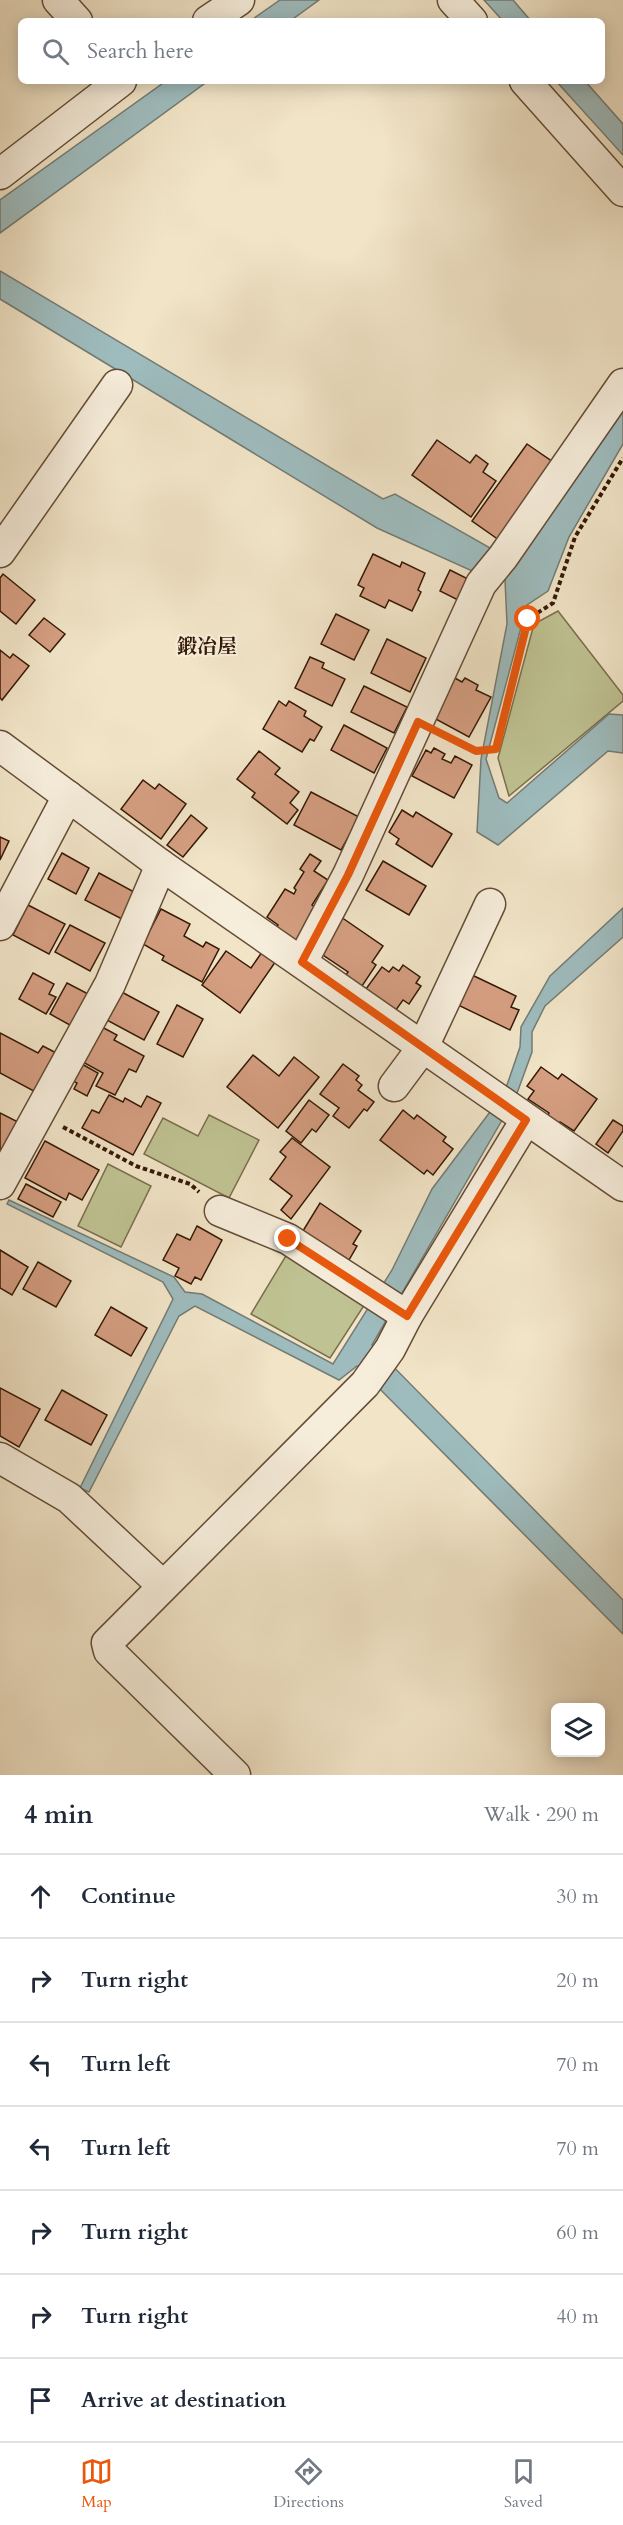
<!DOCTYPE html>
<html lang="en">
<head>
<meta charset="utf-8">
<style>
	body { margin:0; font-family:Cardo,"Noto Serif JP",serif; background:#f2f2f3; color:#1f2937 }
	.controls { position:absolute; right:18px; bottom:18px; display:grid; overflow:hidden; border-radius:9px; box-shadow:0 3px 15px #0003 }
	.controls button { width:54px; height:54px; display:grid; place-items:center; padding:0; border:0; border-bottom:2px solid #e0e1e3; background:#fff; color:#1f2937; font:30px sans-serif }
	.stop { position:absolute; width:18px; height:18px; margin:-14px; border:4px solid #ea580c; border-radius:50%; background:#fff }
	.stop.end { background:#ea580c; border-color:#fff; box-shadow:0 2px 6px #0008 }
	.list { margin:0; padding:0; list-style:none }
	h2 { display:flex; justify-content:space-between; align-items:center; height:78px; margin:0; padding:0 24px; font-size:26px }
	h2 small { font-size:20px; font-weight:400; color:#747a83 }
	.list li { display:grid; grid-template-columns:39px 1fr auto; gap:18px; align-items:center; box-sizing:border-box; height:84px; padding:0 24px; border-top:2px solid #e0e1e3 }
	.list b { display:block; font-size:22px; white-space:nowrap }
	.list em { font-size:20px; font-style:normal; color:#747a83 }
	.icon { flex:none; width:33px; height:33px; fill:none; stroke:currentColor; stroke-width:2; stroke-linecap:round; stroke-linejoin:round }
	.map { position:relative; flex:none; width:623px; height:1775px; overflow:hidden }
	.search { position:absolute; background:#fff; box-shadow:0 3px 15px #0003; left:18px; right:18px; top:18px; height:66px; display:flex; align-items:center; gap:15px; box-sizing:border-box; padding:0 21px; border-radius:9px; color:#747a83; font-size:22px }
	.sheet { height:666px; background:#fff }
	nav { display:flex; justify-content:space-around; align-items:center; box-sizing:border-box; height:84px; border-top:2px solid #e0e1e3; background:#fff; font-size:16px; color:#747a83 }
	nav a { display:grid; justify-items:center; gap:3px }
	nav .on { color:#ea580c }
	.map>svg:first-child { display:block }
</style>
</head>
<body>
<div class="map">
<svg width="623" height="1775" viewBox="0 0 623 1775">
	<rect width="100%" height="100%" fill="#f1e4c7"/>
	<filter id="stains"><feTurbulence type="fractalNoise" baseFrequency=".00333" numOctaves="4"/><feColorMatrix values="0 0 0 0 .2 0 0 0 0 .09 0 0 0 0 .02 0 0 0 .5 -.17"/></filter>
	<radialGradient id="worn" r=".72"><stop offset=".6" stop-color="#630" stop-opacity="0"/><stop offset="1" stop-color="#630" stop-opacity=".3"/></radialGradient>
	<g fill="#bfc292" stroke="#7a6e4c" stroke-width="1.5">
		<path d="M558 611 623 695V701L509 796 498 758 534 624Z"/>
		<path d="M209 1115 259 1140 229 1198 144 1154 163 1118 198 1136Z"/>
		<path d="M108 1164 151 1186 121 1247 78 1226Z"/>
		<path d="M287 1254 365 1304 330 1358 251 1314Z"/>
	</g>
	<g fill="#9ebcbe" stroke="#747b74" stroke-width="1.5">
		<path d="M280 0H319L290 21H250Z"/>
		<path d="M484 0H513L531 21H503Z"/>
		<path d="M166 81H208L0 233V200Z"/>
		<path d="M556 81H585L623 124V155Z"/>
		<path d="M0 271 383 499 395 494 492 549 505 565 513 569 623 404V444L569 537 548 591 527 605 486 759 499 798 507 803 609 714 623 715V753L608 751 498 845 477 832 481 759 507 624 505 580 480 565 472 571 377 528 0 299Z"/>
		<path d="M623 908V937L545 1006 532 1032V1052L516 1096 372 1345 623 1600V1634L357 1366 339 1380 195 1306 179 1316 89 1492 80 1488 173 1299 163 1282 7 1204 9 1200 174 1277 185 1292 202 1294 333 1364 392 1270 432 1189 493 1108 507 1085 520 1047 521 1027 550 976Z"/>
	</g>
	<g fill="#d59e81" stroke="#351905" stroke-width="1.5">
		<path d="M437 440 470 463 476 455 488 464 483 472 496 481 471 517 412 475Z"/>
		<path d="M527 444 553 462 499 540 472 521Z"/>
		<path d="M373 554 400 567 402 562 425 573 418 590 421 592 412 611 389 600 385 608 360 596 364 588 358 585Z"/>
		<path d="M450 570 472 581 462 602 440 591Z"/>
		<path d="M3 574 35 600 16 624 0 611V578Z"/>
		<path d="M336 614 369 630 354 660 321 644Z"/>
		<path d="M44 618 65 634 50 652 29 635Z"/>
		<path d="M387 639 426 658 410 692 371 673Z"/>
		<path d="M0 650 10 658 13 654 29 666 2 700 0 698Z"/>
		<path d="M310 657 324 663 322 668 345 679 332 706 295 688Z"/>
		<path d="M453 677 462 682 465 678 478 685 476 690 491 697 469 737 432 717Z"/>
		<path d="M364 686 407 707 394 733 351 712Z"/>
		<path d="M279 701 286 706 289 701 306 711 304 716 322 727 314 741 310 739 302 752 263 729Z"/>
		<path d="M344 725 387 748 374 773 331 750Z"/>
		<path d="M434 748 445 754 442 759 451 763 455 756 472 765 454 798 412 776 426 750 431 753Z"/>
		<path d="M259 751 280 768 275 774 299 792 290 803 298 810 287 824 252 797 255 793 237 779Z"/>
		<path d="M143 780 155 789 159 784 186 804 161 839 121 809Z"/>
		<path d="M311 792 359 817 341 850 294 825Z"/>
		<path d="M402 810 413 817 416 812 452 834 432 867 396 844 399 839 389 832Z"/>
		<path d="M191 815 207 828 183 857 167 845Z"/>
		<path d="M0 837 9 841 0 860Z"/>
		<path d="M62 853 89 868 76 894 48 879Z"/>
		<path d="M310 854 321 861 314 871 328 880 312 905 318 909 297 943 275 930 278 925 267 917 285 889 294 894 296 890 294 888 304 872 300 869Z"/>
		<path d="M383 861 426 886 409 915 366 890Z"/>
		<path d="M99 873 136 893 122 919 85 900Z"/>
		<path d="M28 905 65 924 49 954 13 935Z"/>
		<path d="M161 909 190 924 184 936 203 947 206 942 219 949 202 982 162 960 164 956 143 944Z"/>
		<path d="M341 917 383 946 372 962 376 965 360 989 344 978 348 972 317 951Z"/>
		<path d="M70 925 105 943 90 971 55 952Z"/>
		<path d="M226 951 251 968 262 952 276 961 240 1013 202 985Z"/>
		<path d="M403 965 420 977 416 983 421 986 409 1004 403 1000 393 1014 363 993 382 967 389 972 393 967 399 971Z"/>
		<path d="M33 973 54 984 49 994 56 997 46 1014 19 999Z"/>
		<path d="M472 975 516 996 511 1007 519 1010 510 1030 458 1005Z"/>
		<path d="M67 983 94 997 77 1029 50 1014Z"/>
		<path d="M118 990 159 1012 144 1040 103 1018Z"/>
		<path d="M177 1005 203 1019 183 1057 157 1044Z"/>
		<path d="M100 1026 117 1035 114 1040 144 1056 136 1072 129 1069 115 1095 96 1086 103 1073 81 1061Z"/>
		<path d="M0 1033 38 1053 43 1046 64 1057 43 1096 0 1073Z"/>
		<path d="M253 1055 279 1076 294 1057 319 1077 278 1128 227 1087Z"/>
		<path d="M80 1063 98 1073 87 1096 74 1089 77 1083 71 1080Z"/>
		<path d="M343 1064 359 1076 356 1080 362 1085 358 1090 374 1102 367 1111 364 1109 349 1128 333 1116 339 1108 320 1094Z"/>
		<path d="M541 1067 558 1079 562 1074 597 1099 574 1131 560 1122 558 1124 547 1117 549 1113 528 1099 534 1091 527 1086Z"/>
		<path d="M109 1095 123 1102 125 1098 141 1107 147 1096 161 1103 133 1155 82 1128 92 1110 99 1113Z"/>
		<path d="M309 1100 329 1115 316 1132 312 1129 301 1143 286 1131Z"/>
		<path d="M403 1110 414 1119 417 1115 446 1137 443 1141 453 1149 433 1175 427 1170 424 1174 380 1140Z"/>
		<path d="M0 1113 20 1123 0 1161Z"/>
		<path d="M613 1120 623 1126V1131L608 1153 596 1144Z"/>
		<path d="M292 1138 330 1167 291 1219 281 1210 292 1196 270 1179 286 1157 280 1152Z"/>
		<path d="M45 1141 99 1170 82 1200 69 1193 66 1200 25 1178Z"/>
		<path d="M26 1184 61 1202 53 1217 18 1199Z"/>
		<path d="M320 1203 361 1231 353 1244 357 1246 349 1260 340 1254 336 1261 298 1239Z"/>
		<path d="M197 1226 222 1240 201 1280 195 1277 191 1284 175 1276 179 1268 163 1260 177 1234 190 1240Z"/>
		<path d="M0 1250 28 1267 12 1295 0 1288Z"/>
		<path d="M38 1262 71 1281 56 1307 23 1289Z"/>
		<path d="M111 1307 147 1328 131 1356 95 1335Z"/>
		<path d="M0 1388 40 1409 19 1447 0 1436Z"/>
		<path d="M62 1390 107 1415 91 1445 45 1420Z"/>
	</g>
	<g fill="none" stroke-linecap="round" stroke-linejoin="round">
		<defs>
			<g id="minor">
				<path d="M58 0 77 21"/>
				<path d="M453 0 472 21"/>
				<path d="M208 21 239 0"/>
				<path d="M525 81 623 191"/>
				<path d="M0 174 121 81"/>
				<path d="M0 552 117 385"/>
				<path d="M0 746 161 865 623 1186"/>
				<path d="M0 925 68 796"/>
				<path d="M302 962 348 875 481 584 503 557 623 384"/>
				<path d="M394 1086 423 1047 490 904"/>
				<path d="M0 1184 110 984 161 865"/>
				<path d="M220 1211 288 1239 407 1316"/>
				<path d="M0 1458 69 1498 163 1586"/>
				<path d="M235 1775 109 1651 107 1643 365 1384 390 1349 407 1316 526 1120"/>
			</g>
		</defs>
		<use href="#minor" stroke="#644c36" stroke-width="33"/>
		<g stroke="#351905" stroke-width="4" stroke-dasharray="4.5 3" stroke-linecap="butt">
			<path d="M443 734 476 751 496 749 528 619 553 603 575 537 623 458"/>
			<path d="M63 1127 136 1166 190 1184 199 1192"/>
		</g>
		<use href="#minor" stroke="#f6eddb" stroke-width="30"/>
	</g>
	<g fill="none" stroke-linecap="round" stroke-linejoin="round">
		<path stroke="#ea580c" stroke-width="8" d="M288 1239 407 1316 526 1120 302 962 348 875 418 722 476 751 496 749 528 619"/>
	</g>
	<g text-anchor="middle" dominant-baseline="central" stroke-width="4.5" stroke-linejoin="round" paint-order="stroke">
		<g font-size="20" font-weight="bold" fill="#351905" stroke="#f6eddb">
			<text x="207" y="646">鍛冶屋</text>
		</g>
	</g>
	<rect width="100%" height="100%" filter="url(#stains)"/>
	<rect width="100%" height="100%" fill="url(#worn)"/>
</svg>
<div class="controls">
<button><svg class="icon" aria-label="layers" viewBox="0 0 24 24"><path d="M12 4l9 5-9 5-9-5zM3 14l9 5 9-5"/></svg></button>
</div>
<div class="stop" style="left:528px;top:619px"></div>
<div class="stop end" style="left:288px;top:1239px"></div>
<div class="search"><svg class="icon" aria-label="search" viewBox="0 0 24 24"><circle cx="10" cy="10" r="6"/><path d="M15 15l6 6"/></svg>Search here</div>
</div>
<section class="sheet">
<h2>4 min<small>Walk · 290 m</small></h2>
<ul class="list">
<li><svg class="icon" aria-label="ahead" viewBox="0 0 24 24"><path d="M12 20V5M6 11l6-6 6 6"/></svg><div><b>Continue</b></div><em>30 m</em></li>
<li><svg class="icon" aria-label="right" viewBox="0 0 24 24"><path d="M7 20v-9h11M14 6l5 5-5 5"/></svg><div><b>Turn right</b></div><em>20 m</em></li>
<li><svg class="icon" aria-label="left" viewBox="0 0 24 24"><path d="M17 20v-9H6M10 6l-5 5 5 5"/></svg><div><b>Turn left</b></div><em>70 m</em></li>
<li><svg class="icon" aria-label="left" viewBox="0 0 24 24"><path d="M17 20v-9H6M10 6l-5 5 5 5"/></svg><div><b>Turn left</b></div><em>70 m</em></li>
<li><svg class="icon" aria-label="right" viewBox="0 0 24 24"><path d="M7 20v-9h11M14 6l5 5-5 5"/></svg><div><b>Turn right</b></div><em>60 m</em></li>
<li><svg class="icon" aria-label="right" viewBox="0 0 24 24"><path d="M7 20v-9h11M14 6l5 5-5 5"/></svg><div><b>Turn right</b></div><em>40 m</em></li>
<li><svg class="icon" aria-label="arrive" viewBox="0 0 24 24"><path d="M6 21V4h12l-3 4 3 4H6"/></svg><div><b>Arrive at destination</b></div></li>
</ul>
</section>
<nav>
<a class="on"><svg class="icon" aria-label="map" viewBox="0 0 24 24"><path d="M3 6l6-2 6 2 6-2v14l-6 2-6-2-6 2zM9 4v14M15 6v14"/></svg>Map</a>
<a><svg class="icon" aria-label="directions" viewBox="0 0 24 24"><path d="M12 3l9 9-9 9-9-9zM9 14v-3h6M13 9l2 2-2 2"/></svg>Directions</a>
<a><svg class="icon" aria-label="saved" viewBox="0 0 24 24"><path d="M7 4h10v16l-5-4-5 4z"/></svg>Saved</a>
</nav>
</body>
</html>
